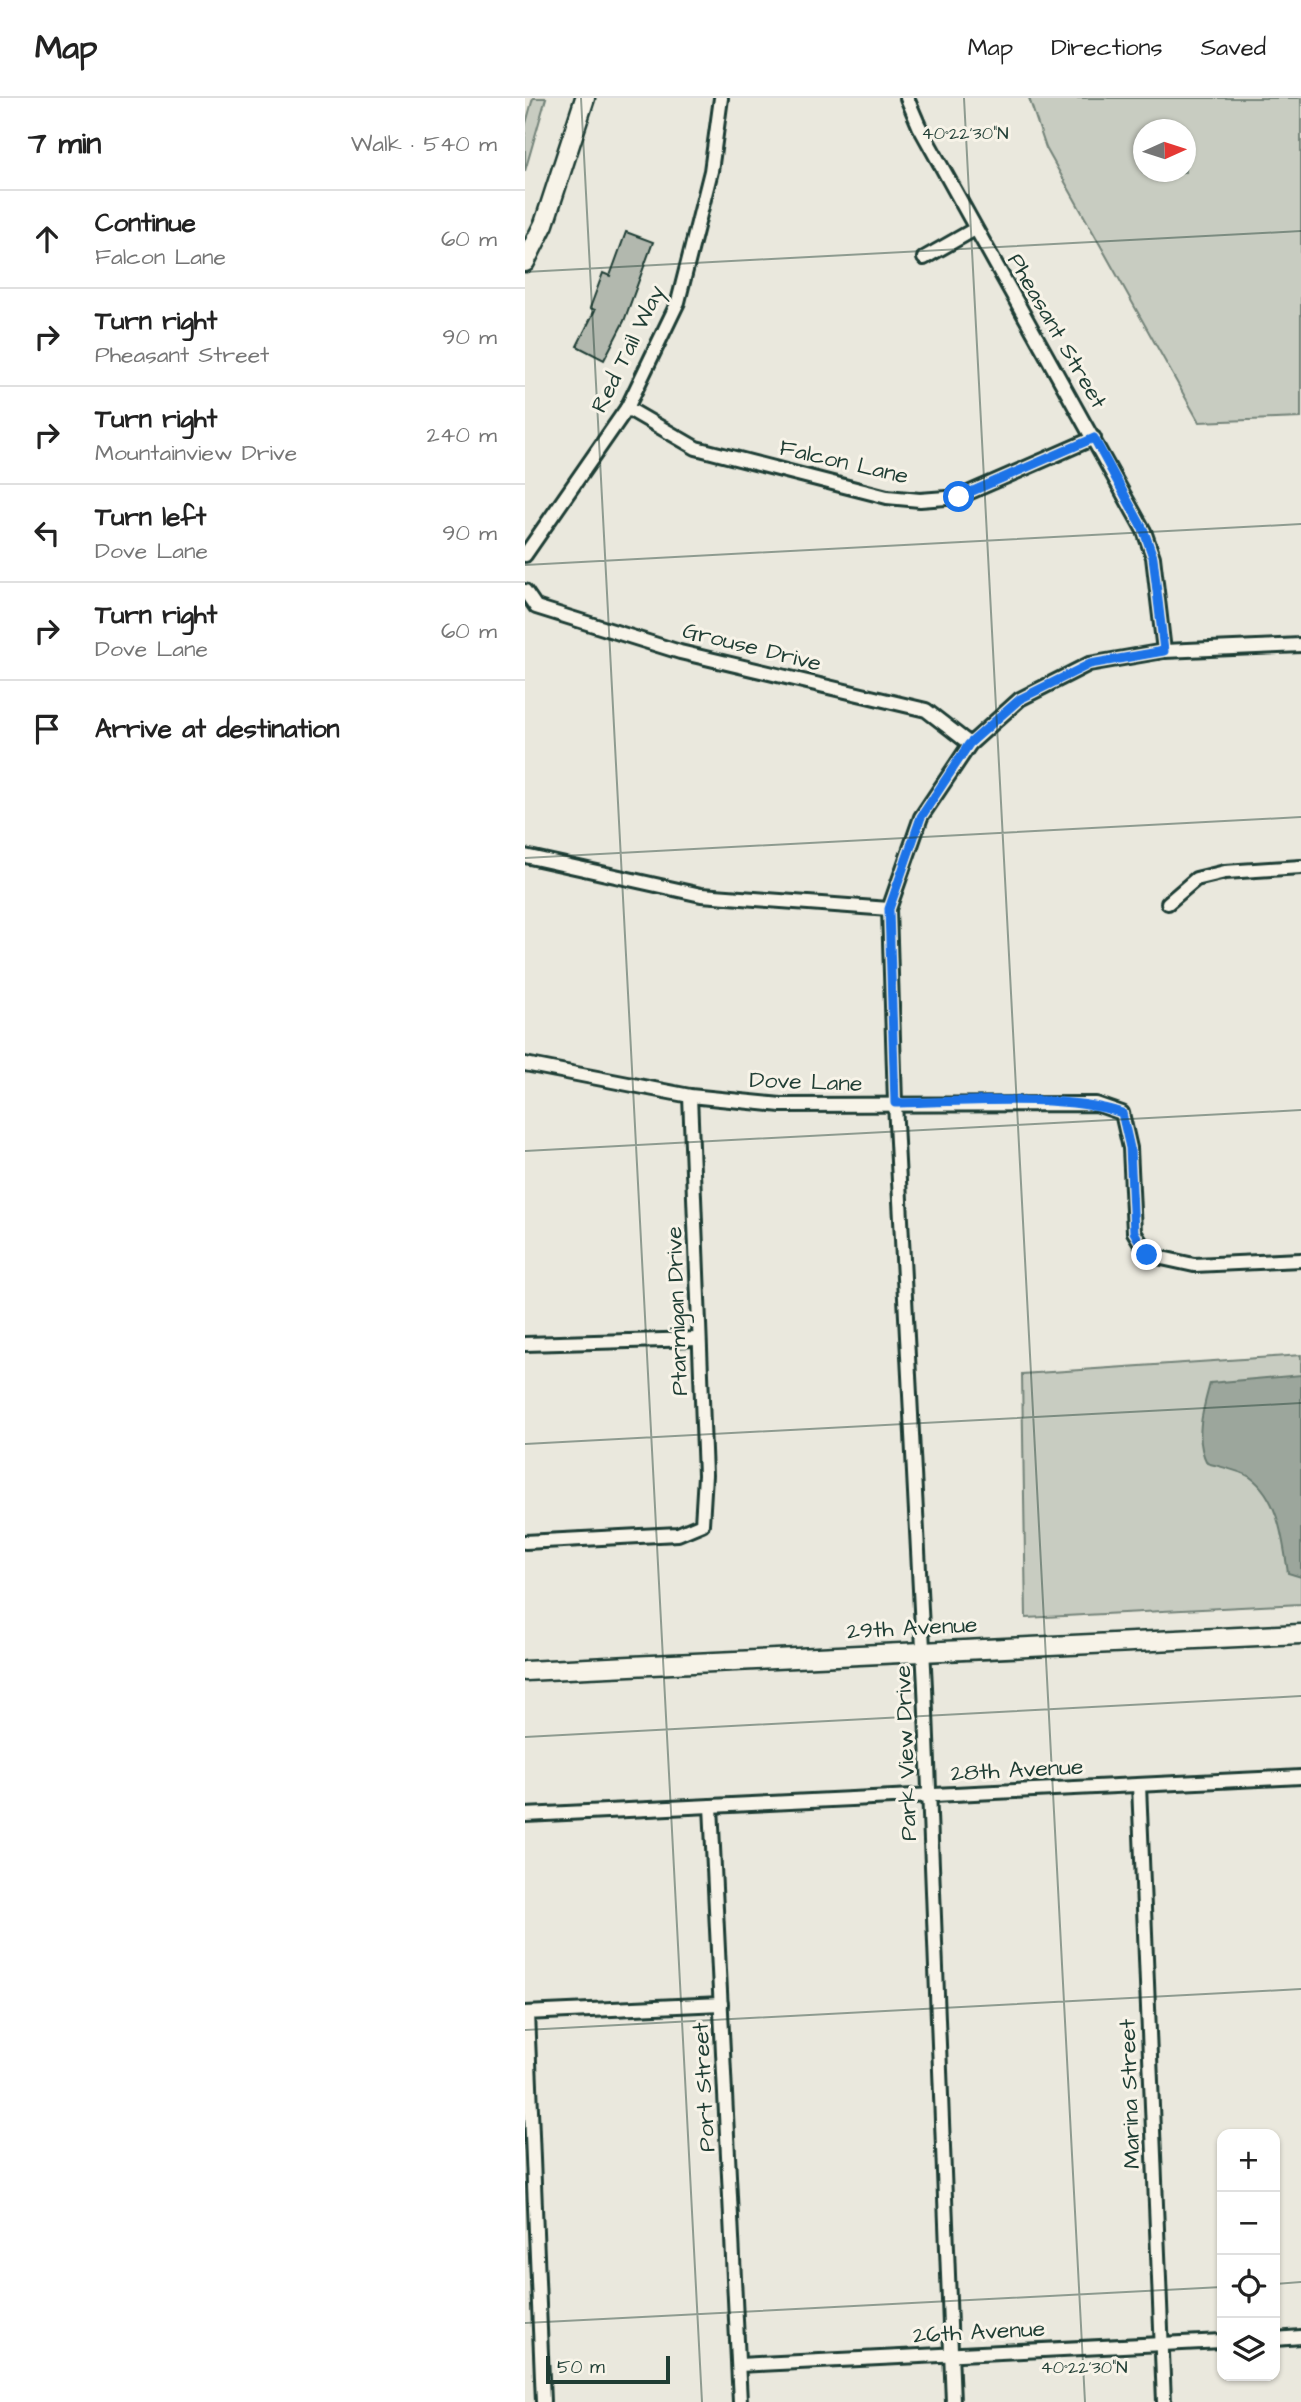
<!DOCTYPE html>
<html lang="en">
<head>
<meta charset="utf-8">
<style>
	body { margin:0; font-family:"Architects Daughter",sans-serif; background:#f6f6f6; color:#222 }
	.controls { position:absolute; right:21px; bottom:21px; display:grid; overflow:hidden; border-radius:14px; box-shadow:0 2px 5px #0004 }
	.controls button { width:63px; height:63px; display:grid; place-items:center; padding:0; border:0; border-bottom:2px solid #e0e0e0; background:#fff; color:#222; font:35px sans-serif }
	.compass { position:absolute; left:608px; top:21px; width:63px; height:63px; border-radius:50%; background:#fff; box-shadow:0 2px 5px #0004; rotate:87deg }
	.scale { position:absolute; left:21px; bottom:18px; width:124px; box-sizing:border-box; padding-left:7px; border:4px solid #1f3d34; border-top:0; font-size:19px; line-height:24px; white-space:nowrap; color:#1f3d34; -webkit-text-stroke:5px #f7f3e8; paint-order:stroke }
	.stop { position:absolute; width:21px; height:21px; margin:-16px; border:5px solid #1a73e8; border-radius:50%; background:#fff }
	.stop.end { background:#1a73e8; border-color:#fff; box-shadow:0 2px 7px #0008 }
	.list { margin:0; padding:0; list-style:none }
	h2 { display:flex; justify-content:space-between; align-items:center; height:91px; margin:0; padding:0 28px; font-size:30px }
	h2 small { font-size:23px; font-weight:400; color:#767676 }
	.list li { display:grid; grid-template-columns:46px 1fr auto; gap:21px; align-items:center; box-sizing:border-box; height:98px; padding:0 28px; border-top:2px solid #e0e0e0 }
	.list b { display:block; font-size:26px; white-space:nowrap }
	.list p { margin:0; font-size:23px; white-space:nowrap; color:#767676 }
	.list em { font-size:23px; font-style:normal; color:#767676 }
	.icon { flex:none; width:38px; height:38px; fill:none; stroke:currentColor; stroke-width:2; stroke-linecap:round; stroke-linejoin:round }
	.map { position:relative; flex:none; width:776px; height:2304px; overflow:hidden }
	header { display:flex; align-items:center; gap:42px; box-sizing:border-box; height:98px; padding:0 35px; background:#fff; border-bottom:2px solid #e0e0e0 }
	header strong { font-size:33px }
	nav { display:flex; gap:38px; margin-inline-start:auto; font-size:24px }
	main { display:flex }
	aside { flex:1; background:#fff }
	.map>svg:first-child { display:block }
</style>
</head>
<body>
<header>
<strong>Map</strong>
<nav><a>Map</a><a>Directions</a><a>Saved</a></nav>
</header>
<main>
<aside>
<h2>7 min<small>Walk · 540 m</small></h2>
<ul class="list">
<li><svg class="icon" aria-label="ahead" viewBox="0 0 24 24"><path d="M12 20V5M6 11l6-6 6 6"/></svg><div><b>Continue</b><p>Falcon Lane</p></div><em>60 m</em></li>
<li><svg class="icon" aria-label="right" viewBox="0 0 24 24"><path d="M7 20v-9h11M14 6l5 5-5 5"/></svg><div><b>Turn right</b><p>Pheasant Street</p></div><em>90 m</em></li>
<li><svg class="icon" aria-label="right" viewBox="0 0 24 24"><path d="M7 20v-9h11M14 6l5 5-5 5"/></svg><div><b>Turn right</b><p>Mountainview Drive</p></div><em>240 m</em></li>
<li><svg class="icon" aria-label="left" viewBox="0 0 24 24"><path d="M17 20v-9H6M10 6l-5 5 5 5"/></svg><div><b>Turn left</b><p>Dove Lane</p></div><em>90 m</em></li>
<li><svg class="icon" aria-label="right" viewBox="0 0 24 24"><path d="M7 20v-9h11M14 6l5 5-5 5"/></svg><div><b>Turn right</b><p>Dove Lane</p></div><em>60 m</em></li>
<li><svg class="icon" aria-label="arrive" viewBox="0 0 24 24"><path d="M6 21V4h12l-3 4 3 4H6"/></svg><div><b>Arrive at destination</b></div></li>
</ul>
</aside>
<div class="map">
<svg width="776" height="2304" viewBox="0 0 776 2304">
	<rect width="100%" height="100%" fill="#eae8dd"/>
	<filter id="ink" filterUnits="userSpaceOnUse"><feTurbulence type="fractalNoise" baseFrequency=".0143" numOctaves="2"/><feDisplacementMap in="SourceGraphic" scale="14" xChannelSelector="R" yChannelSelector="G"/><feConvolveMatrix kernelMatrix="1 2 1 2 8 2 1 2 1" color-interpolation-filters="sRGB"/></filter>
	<g filter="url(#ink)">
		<g fill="#c8ccc1" stroke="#74847a" stroke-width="2" fill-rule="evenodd">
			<path d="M8 0H21L0 73V29Z"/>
			<path d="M504 0H776V320L674 324 521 50ZM618 32H660V74H618Z"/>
			<path d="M776 1257V1506L501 1520 497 1276Z"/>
		</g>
		<path fill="#9ca69c" stroke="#6a7c72" stroke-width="2" d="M776 1277V1479L763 1475C758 1443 754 1400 725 1379 714 1372 695 1369 682 1365 669 1340 678 1311 685 1285Z"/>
		<path fill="#b2b8ae" stroke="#1f3d34" stroke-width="2" d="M101 134 128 144 99 223 79 262 52 248 70 212 65 210 78 175 85 178Z"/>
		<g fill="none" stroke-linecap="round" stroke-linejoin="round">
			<defs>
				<g id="street">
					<path d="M382 0 394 28 619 433 628 459 639 553"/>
					<path d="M399 160 450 131"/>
					<path d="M102 310 171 350 362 399 395 402 434 399 569 340"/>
					<path d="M0 457 102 310 153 204 186 73 196 0"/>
					<path d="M0 493 11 509 155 554 401 612 445 646"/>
					<path d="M0 758 176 797 364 811"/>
					<path d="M643 805 671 781 700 774 776 769"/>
					<path d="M0 966 165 998 256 1007 571 1006 597 1015 605 1050 609 1134 623 1157 669 1167 776 1162"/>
					<path d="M0 1246 173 1241"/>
					<path d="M0 1444 153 1436 177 1426 180 1377 165 998"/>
					<path d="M614 1687 639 2304"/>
					<path d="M186 1708 215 2304"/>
					<path d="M0 1717 776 1679"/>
					<path d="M0 1915 196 1906"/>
					<path d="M2 1915 18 2304"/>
					<path d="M750 2241 776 2239"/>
					<path d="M214 2267 697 2243"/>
					<path d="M428 2304 400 1589 370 1005 364 811 396 719 445 646 495 601 564 566 639 553 776 547"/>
				</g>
				<g id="secondary">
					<path d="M0 164 19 126 60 0"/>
					<path d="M0 1573 776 1536"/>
				</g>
			</defs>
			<use href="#street" stroke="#1f3d34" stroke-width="18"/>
			<use href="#secondary" stroke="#1f3d34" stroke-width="23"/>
			<use href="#street" stroke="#f7f3e8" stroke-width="12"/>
			<use href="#secondary" stroke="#f7f3e8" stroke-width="18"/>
		</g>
	</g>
	<g fill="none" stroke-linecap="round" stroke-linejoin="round" filter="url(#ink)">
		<path stroke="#1a73e8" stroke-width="9" d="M434 399 569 340 619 433 628 459 639 553 565 566 495 601 444 646 396 719 364 811 370 1005C436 1004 537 995 597 1015L605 1050 609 1134 622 1157"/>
	</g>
	<path fill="none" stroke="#1f3d34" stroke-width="2" stroke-opacity="0.45" d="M56 0 177 2304M439 0 560 2304M0 174 776 133M0 467 776 426M0 760 776 719M0 1053 776 1012M0 1346 776 1305M0 1639 776 1598M0 1932 776 1891M750 2186 776 2184M0 2225 697 2189"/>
	<g text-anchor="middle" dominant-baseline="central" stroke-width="6" stroke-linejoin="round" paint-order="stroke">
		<g font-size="23" fill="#1f3d34" stroke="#f7f3e8">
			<text transform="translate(532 233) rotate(60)">Pheasant Street</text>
			<text transform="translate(103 251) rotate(-64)">Red Tail Way</text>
			<text transform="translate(319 364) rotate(13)">Falcon Lane</text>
			<text transform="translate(227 549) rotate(14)">Grouse Drive</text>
			<text transform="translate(281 984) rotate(2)">Dove Lane</text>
			<text transform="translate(152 1213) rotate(-92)">Ptarmigan Drive</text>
			<text transform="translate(387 1530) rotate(-3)">29th Avenue</text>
			<text transform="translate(381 1655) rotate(-92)">Park View Drive</text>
			<text transform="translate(492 1672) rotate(-3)">28th Avenue</text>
			<text transform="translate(179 1989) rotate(-93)">Port Street</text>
			<text transform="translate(605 1996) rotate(-92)">Marina Street</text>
			<text transform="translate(454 2234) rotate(-3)">26th Avenue</text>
		</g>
	</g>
	<g font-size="18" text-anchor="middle" fill="#1f3d34" stroke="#f7f3e8" stroke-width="6" stroke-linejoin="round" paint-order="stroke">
		<text x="440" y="41">40°22'30"N</text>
		<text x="559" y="2275">40°22'30"N</text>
	</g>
</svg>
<div class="controls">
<button>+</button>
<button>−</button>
<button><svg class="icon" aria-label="locate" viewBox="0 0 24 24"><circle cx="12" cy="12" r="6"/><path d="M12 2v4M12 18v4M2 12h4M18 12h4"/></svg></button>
<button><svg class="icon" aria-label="layers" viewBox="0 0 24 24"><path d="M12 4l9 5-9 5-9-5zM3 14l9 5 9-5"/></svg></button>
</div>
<svg class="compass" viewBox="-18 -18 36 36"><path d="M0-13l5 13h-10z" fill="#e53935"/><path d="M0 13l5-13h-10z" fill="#767676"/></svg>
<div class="scale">50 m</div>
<div class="stop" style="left:434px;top:399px"></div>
<div class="stop end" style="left:622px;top:1157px"></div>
</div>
</main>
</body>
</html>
